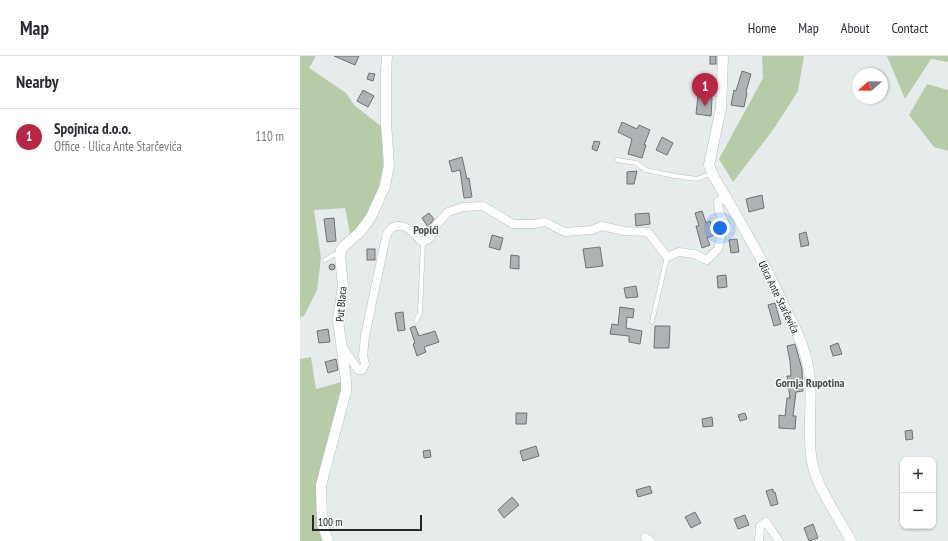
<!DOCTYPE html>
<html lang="en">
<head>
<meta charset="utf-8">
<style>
	body { margin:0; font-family:"PT Sans Narrow",sans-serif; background:#f7f7f7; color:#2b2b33 }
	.controls { position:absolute; right:12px; bottom:12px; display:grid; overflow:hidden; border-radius:8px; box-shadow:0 1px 3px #0004 }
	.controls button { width:36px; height:36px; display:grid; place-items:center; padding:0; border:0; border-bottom:1px solid #e1e1e2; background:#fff; color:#2b2b33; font:20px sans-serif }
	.compass { position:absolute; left:552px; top:12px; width:36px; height:36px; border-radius:50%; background:#fff; box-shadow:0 1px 3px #0004; rotate:250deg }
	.scale { position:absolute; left:12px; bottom:10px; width:110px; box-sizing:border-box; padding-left:4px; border:2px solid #272929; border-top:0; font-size:11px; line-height:14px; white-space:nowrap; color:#272929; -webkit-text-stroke:3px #f3f9f9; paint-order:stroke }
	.you { position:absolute; left:420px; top:172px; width:14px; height:14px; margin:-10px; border:3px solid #fff; border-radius:50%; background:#1a73e8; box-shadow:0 0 0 6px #1a73e833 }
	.badge { display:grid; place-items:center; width:26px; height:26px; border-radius:50%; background:#b72644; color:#fff; font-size:13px; font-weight:700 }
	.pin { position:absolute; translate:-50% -33px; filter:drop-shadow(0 1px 2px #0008) }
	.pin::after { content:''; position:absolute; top:21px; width:14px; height:12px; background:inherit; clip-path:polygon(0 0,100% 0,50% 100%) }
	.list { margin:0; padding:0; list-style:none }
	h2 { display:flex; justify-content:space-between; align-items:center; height:52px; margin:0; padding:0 16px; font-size:17px }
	h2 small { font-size:13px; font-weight:400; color:#7c7c81 }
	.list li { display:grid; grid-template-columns:26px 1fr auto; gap:12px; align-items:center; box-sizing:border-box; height:56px; padding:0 16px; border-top:1px solid #e1e1e2 }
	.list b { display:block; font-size:15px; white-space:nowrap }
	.list p { margin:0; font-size:13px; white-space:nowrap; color:#7c7c81 }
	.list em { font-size:13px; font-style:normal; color:#7c7c81 }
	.map { position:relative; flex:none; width:648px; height:485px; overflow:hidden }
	header { display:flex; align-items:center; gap:24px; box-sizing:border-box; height:56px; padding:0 20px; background:#fff; border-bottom:1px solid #e1e1e2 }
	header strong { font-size:19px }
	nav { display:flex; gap:22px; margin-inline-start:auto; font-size:14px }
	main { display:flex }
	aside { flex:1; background:#fff }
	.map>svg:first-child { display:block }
</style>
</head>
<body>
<header>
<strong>Map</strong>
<nav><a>Home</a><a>Map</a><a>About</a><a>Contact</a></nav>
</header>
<main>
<aside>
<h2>Nearby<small></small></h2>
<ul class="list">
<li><span class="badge">1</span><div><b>Spojnica d.o.o.</b><p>Office · Ulica Ante Starčevića</p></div><em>110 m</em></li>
</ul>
</aside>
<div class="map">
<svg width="648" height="485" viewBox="0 0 648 485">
	<rect width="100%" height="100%" fill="#e6ebec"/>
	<g fill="#b8cba8">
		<path d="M0 0H16L9 12 46 37 54 49 82 71 83 112 78 134 71 151 60 170 50 178 45 152 14 154 21 202 17 234 4 260 0 261Z"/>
		<path d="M462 0H504L498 35 473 74 433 126 419 103 463 22Z"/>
		<path d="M587 0H648V6L631 3 605 43Z"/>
		<path d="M627 28 648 34V95L634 91 609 59Z"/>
		<path d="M11 301 16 333 42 326 40 343 18 431 16 448 19 470 25 485H0V303Z"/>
	</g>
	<g fill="#aeb2b5" stroke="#707376">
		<path d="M34 0H59L55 9Z"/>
		<rect x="410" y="0" width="6" height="8"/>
		<path d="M442 15 451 18 446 36 447 37 444 51 431 49 434 34 436 35Z"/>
		<path d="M69 17 75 18 73 25 67 23Z"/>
		<path d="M63 34 74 40 68 51 57 45Z"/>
		<path d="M398 40 412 42 411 60 396 58Z"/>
		<path d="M322 66 337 73 339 69 350 74 344 89H346L342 102 328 98 332 83 318 76Z"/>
		<path d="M362 81 373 87 367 99 356 94Z"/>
		<path d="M294 85 300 86 297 95 292 93Z"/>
		<path d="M162 101 167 123 169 122 172 141 164 142 160 114 152 116 149 105Z"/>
		<path d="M337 115 334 128H327V116Z"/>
		<path d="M462 139 464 152 449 156 446 143Z"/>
		<path d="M402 155 406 167 410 165 414 179 407 182 410 189 402 192 396 170H399L395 157Z"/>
		<path d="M129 157 134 163 128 171 122 162Z"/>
		<path d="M349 157 350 168 336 170 335 158Z"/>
		<path d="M34 162 36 185 27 186 24 163Z"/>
		<path d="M506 176 509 189 501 191 499 178Z"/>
		<path d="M192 179 203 182 200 194 189 191Z"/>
		<path d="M437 183 439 196 431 197 429 184Z"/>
		<path d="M300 191 303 210 286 212 283 193Z"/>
		<rect x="67" y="193" width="8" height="11"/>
		<path d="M211 199 219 200V213L210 212Z"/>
		<circle cx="32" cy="211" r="3"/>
		<path d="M426 219 427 231 418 232 417 220Z"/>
		<path d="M336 230 338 241 326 242 324 232Z"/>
		<path d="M475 247 481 268 474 270 468 249Z"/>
		<path d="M320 251 334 253 333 262 327 261 326 272 342 275 340 288 329 286V280L310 278 312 268 318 269Z"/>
		<path d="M103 256 105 274 98 275 95 257Z"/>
		<path d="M115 270 119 280 135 275 139 286 124 291 126 296 117 300 113 288 115 287 110 272Z"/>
		<path d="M355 270H370L369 292H354Z"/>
		<path d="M28 273 30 286 19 287 17 275Z"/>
		<path d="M538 287 542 298 533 300 530 290Z"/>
		<path d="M495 288 502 313 503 335 496 336 493 360H496L495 373 479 372V359L485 360 487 342H490L487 320H491L490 305 487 290Z"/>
		<path d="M36 303 38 314 28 317 25 306Z"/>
		<path d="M216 357H227L226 368H216Z"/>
		<path d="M445 357 447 363 440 365 438 359Z"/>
		<path d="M412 361 413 370 403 371 402 363Z"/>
		<path d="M612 374 613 383 606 384 605 375Z"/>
		<path d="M236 390 239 400 223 405 220 395Z"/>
		<path d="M130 394 131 401 124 402 123 395Z"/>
		<path d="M350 430 352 437 338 441 336 434Z"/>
		<path d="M473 433V436H475L478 448 471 450 466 435Z"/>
		<path d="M212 441 219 449 204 462 198 454Z"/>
		<path d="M395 456 401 467 391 472 385 461Z"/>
		<path d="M445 459 449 469 438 473 434 463Z"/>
		<path d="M513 468 518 482 509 485 504 472Z"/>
	</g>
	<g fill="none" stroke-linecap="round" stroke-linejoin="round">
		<defs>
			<g id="service">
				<path d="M317 104 336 107 346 114 375 120 397 123 412 117"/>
				<path d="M25 204 39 196"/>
				<path d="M116 265 120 257 123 186"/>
				<path d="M352 266 367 201"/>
			</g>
			<g id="minor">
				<path d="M42 290 58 314H62L65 308 63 300 65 280 85 185C86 182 87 178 88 176 94 167 105 169 111 175 116 179 118 183 123 186L130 182 136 169 148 156 163 151 183 150 213 168H234L245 166 265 176 292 174 302 170 324 175 348 176 367 201 379 196 394 198 407 204 418 193 425 167 419 155 418 146 426 141"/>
				<path d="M345 481 351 485"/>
				<path d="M459 485 460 470 466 466 479 485"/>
			</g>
			<g id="tertiary">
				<path d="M423 0 421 52 409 109 414 121C439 163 463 204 483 247 492 266 503 286 507 306 515 338 506 374 512 406 516 430 539 462 551 485"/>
				<path d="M28 485 22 467 21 429 46 335V325L38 264 43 230 40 200 41 194 44 190 60 176 71 161 85 130 89 109 86 67V17L87 0"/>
			</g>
		</defs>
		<use href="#service" stroke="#bbc0c1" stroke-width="5"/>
		<use href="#minor" stroke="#bbc0c1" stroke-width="9"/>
		<use href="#tertiary" stroke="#bbc0c1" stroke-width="11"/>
		<use href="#service" stroke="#fff" stroke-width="4"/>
		<use href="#minor" stroke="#fff" stroke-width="8"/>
		<use href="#tertiary" stroke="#fff" stroke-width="10"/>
	</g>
	<g text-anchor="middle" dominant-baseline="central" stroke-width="3" stroke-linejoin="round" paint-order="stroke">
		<g font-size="11" fill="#272929" stroke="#f3f9f9">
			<text transform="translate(479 241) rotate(64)">Ulica Ante Starčevića</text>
			<text transform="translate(41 248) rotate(-85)">Put Blaca</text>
		</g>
		<g font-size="12" font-weight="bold" fill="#494d4e" stroke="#f3f9f9">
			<text x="126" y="173">Popići</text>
			<text x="510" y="326">Gornja Rupotina</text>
		</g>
	</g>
</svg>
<div class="controls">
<button>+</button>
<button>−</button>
</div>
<svg class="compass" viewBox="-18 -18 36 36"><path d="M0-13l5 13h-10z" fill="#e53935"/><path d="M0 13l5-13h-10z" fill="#7c7c81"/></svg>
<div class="scale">100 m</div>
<div class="you"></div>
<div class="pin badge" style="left:405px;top:50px">1</div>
</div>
</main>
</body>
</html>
